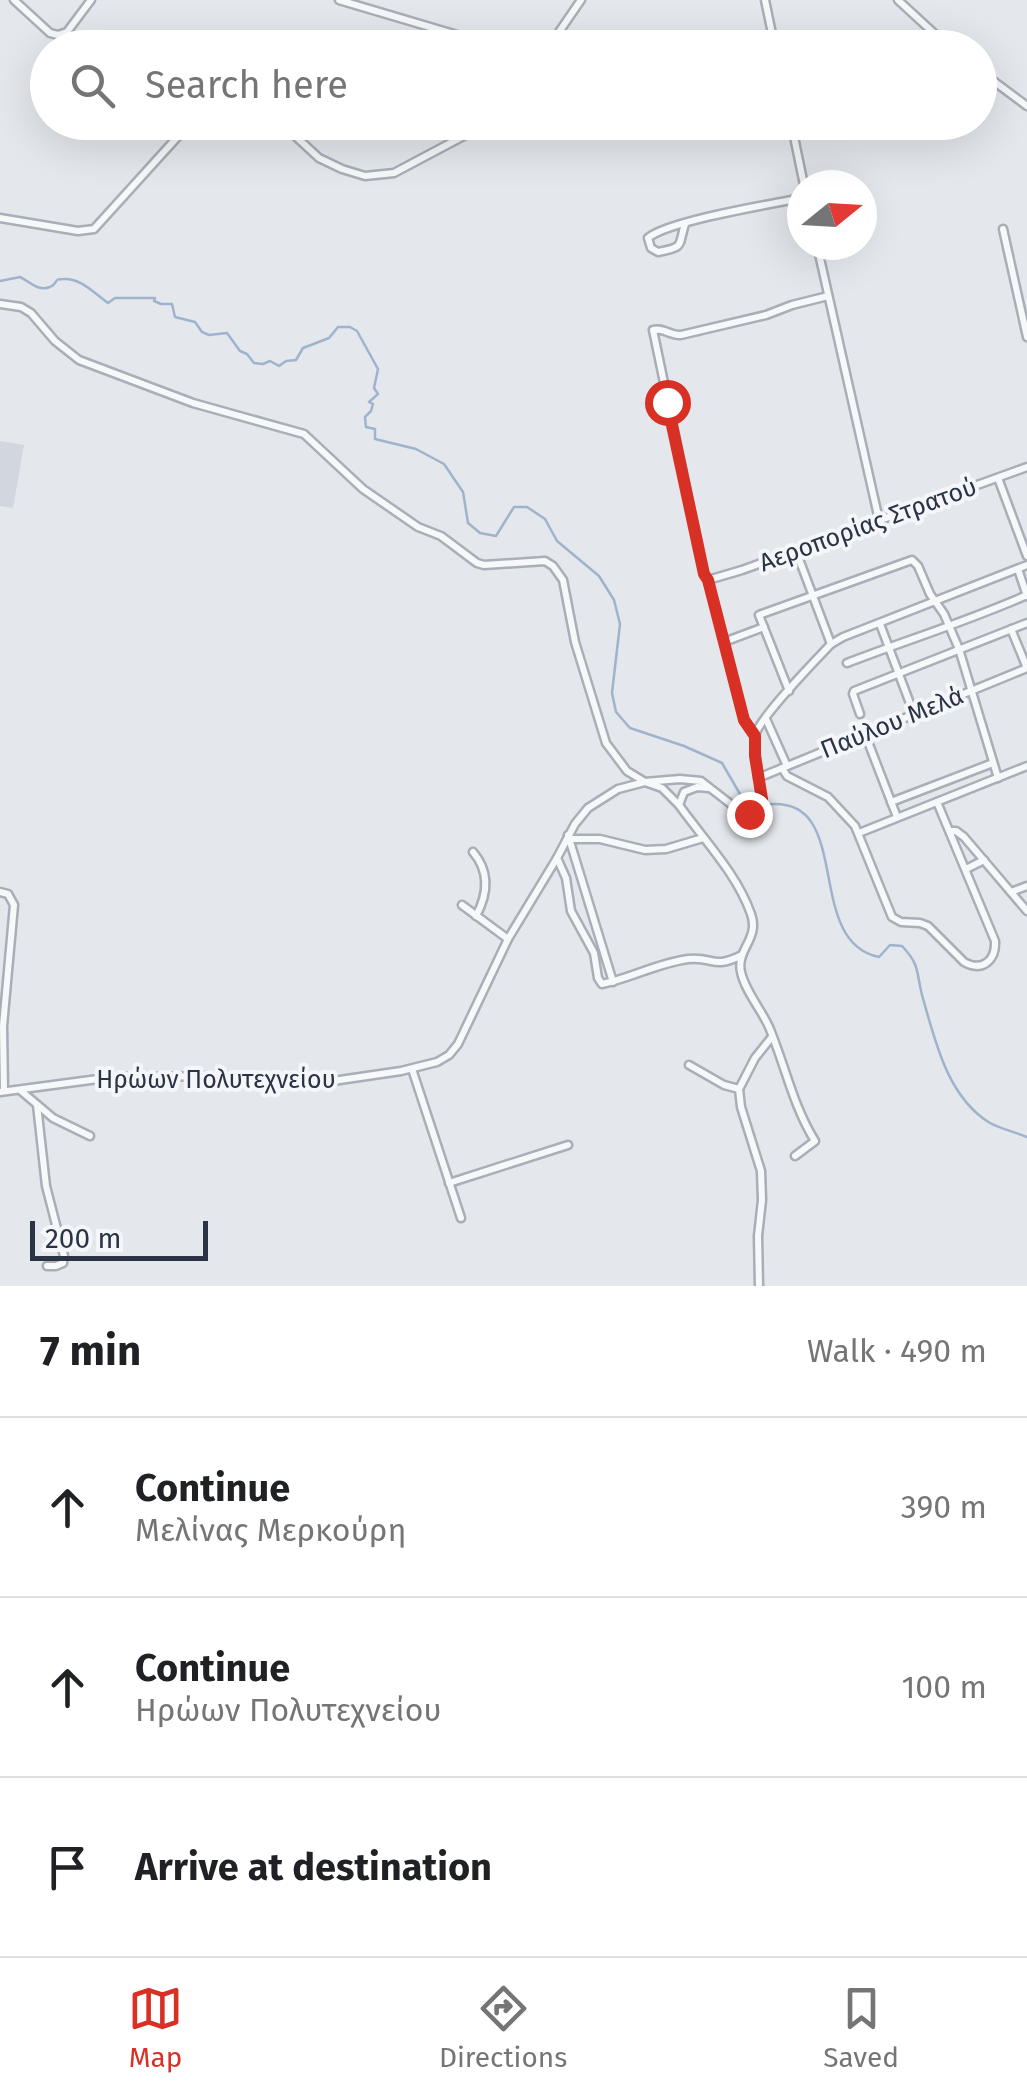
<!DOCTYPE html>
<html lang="en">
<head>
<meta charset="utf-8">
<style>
	body { margin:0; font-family:"Fira Sans",sans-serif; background:#f2f2f2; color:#202124 }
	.compass { position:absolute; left:787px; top:170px; width:90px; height:90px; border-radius:50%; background:#fff; box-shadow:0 10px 40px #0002; rotate:72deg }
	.scale { position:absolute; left:30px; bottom:25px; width:178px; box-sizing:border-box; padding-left:10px; border:5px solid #2b3445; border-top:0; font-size:28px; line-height:35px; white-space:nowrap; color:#2b3445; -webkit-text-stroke:8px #f4f6f9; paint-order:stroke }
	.stop { position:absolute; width:30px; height:30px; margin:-22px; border:8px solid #d93025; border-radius:50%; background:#fff }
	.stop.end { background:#d93025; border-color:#fff; box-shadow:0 2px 10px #0008 }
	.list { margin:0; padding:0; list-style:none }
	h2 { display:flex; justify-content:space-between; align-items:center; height:130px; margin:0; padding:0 40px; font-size:42px }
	h2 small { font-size:32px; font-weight:400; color:#757577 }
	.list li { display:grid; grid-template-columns:65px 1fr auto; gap:30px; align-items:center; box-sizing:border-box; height:180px; padding:0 40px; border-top:2px solid #e0e0e0 }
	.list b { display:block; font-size:38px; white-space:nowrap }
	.list p { margin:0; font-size:32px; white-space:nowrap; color:#757577 }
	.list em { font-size:32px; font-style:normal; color:#757577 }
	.icon { flex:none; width:55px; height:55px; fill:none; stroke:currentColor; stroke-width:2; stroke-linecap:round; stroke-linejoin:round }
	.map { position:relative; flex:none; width:1027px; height:1286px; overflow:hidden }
	.search { position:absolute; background:#fff; box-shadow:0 10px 40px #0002; left:30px; right:30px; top:30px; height:110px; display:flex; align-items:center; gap:25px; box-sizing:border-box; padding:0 35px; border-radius:55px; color:#757577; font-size:38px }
	.sheet { height:670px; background:#fff }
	nav { display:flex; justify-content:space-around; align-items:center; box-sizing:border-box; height:140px; border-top:2px solid #e0e0e0; background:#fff; font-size:28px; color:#757577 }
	nav a { display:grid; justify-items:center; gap:5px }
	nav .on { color:#d93025 }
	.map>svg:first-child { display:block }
</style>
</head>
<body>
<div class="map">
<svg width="1027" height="1286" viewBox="0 0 1027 1286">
	<rect width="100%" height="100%" fill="#e4e7ec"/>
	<path fill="#d2d6de" d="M0 441 24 445 13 508 0 506Z"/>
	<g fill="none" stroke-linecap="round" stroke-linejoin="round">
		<g stroke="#9fb4cc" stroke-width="2.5">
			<path d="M0 281 20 277C29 281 38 292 50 287 60 282 52 279 64 279 81 278 95 294 108 303L115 298H155L154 301 161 304H172L175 317 195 322 202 332 209 335 227 333 240 351 247 354 254 363 263 364 270 361 279 366 286 361 296 360 303 348 329 338 338 327H350L357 331 378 369 374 388 378 394 369 402 373 404 371 411 365 417 366 427 375 429V439L416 449 444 464 463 492 468 523 480 533 496 536 514 507H527L545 519 557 541 599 576 614 600 620 624 612 693 616 712 630 728 684 746 722 763 744 801 752 805"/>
			<path d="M764 805C857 791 801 941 879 957L890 945 902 946C920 965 916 971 922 995 935 1040 947 1097 990 1123 1001 1129 1015 1132 1027 1137"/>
		</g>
		<defs>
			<g id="minor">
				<path d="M14 0 50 33 58 35 67 32 91 0"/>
				<path d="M339 0 501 48"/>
				<path d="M765 0 775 48"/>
				<path d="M898 0 950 48"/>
				<path d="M548 48 581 0"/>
				<path d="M980 71 1027 106"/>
				<path d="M280 122 319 158 342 169 365 176 394 173 490 122"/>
				<path d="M791 122 804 185"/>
				<path d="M0 218 78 231 94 229 191 122"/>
				<path d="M685 224C678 246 685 247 658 252L651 248 648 238C668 221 771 204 802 198"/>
				<path d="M1003 229 1027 337"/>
				<path d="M817 245 879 520"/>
				<path d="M0 304 21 307 31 313 55 341 79 360 193 403 304 434 363 489 418 527 441 536 477 563 484 565 545 561 553 566 563 580 575 642 606 743 627 771 645 782 662 788 679 805"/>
				<path d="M998 478 1027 556"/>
				<path d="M796 551 831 644"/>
				<path d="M1018 569 1027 596"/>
				<path d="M708 580 742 570 1027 467"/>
				<path d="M880 624 914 714"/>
				<path d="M1011 629 1027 668"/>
				<path d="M724 642 764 627"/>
				<path d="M847 663C907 640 968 621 1027 595"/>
				<path d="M789 691 759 615 912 560 918 566 930 594 944 614 959 649 998 778"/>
				<path d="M860 714 853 694 854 691 1027 623"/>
				<path d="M766 719 787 766"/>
				<path d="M865 734 897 817"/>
				<path d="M754 735 744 720 708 580 704 574 653 330C662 327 671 336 681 335L766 315 792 305 828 296"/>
				<path d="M782 768 787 776 828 797 855 826 892 917 901 922 920 923 928 926 964 962C982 972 996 961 995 941L937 802"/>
				<path d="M758 778 1027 668"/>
				<path d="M709 788 697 787 684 792 679 805C704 840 737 874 751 914 760 939 736 949 741 972 745 991 761 1009 769 1027 785 1065 793 1106 815 1141L795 1156"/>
				<path d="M891 802 993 763"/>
				<path d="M950 831H956L964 837 1027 911"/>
				<path d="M859 833 1027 766"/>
				<path d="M568 835 613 982"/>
				<path d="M566 841 569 839H600L645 850 666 849 703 838"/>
				<path d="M473 852C490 872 488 894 476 916"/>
				<path d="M557 858 566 878 571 911 594 953 598 978 602 984C631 978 658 963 688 959 714 956 712 970 742 955"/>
				<path d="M966 869 984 860"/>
				<path d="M0 892 8 894 14 905 3 1026 4 1091"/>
				<path d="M1011 892 1027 886"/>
				<path d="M462 905 508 939"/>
				<path d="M689 1065 724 1085 739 1089"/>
				<path d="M412 1069 461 1218"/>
				<path d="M20 1090 53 1118 90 1136"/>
				<path d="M0 1092 113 1077 227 1076 292 1082H326L401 1071 437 1062 449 1055 458 1044 508 939 557 858 575 824 588 808 618 789 645 782 680 779 701 781 741 812C778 824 750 755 755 735 761 716 815 661 831 644L843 637 1027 565"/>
				<path d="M37 1105 46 1186 64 1256 63 1263 56 1266H47"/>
				<path d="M449 1183 568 1145"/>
				<path d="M759 1286 758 1236 762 1200 761 1171 741 1107 739 1089 755 1058 771 1038"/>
			</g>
		</defs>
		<use href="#minor" stroke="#a9aeb7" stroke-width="11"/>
		<use href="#minor" stroke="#f7f8fa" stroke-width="6"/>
	</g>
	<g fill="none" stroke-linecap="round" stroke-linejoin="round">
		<path stroke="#d93025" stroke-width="12" d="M667 402 704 574 708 580 744 720 755 736V756L762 799 758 811 749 814"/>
	</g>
	<g text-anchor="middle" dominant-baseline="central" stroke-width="8" stroke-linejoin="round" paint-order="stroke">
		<g font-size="25" fill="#2b3445" stroke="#f4f6f9">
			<text transform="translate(868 525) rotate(-20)">Αεροπορίας Στρατού</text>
			<text transform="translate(892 723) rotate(-22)">Παύλου Μελά</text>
			<text x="216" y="1080">Ηρώων Πολυτεχνείου</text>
		</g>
	</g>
</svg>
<svg class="compass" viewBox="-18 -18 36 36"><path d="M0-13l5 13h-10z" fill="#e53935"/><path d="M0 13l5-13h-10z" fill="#757577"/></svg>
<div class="scale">200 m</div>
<div class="stop" style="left:667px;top:402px"></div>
<div class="stop end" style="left:749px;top:814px"></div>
<div class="search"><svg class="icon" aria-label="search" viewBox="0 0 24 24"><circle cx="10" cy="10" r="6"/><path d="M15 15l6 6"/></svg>Search here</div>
</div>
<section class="sheet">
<h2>7 min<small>Walk · 490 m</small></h2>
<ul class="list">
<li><svg class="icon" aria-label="ahead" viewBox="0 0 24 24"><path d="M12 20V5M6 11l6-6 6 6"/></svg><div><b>Continue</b><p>Μελίνας Μερκούρη</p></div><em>390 m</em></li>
<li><svg class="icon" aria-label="ahead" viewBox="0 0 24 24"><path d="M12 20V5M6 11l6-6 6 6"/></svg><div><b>Continue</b><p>Ηρώων Πολυτεχνείου</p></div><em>100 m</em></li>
<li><svg class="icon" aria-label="arrive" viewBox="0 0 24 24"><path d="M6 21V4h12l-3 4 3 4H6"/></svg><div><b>Arrive at destination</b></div></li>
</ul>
</section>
<nav>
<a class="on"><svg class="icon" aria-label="map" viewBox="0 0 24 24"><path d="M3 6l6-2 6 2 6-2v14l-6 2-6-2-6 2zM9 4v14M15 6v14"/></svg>Map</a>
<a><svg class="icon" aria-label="directions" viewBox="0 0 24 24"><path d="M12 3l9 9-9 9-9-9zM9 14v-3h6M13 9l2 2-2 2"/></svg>Directions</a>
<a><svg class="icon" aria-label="saved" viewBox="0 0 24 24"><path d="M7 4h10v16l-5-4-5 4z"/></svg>Saved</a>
</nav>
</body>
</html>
